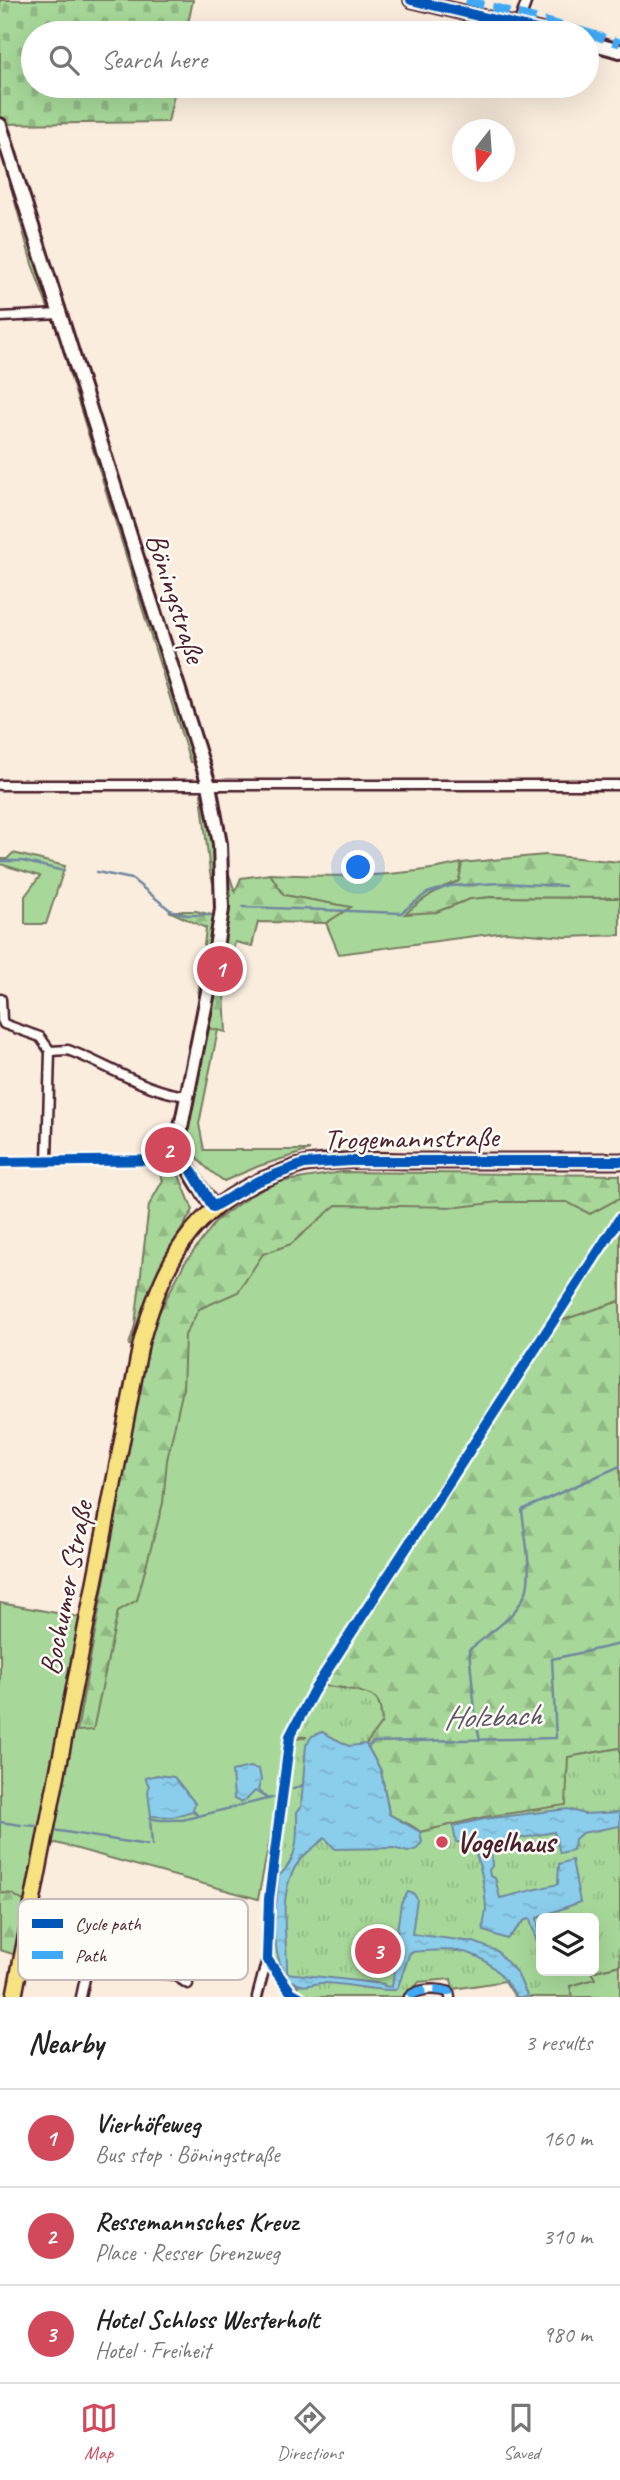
<!DOCTYPE html>
<html lang="en">
<head>
<meta charset="utf-8">
<style>
	body { margin:0; font-family:Caveat,sans-serif; background:#f2f2f2; color:#222 }
	.controls { position:absolute; right:21px; bottom:21px; display:grid; overflow:hidden; border-radius:10px; box-shadow:0 7px 28px #0002 }
	.controls button { width:63px; height:63px; display:grid; place-items:center; padding:0; border:0; border-bottom:2px solid #e0e0e0; background:#fff; color:#222; font:35px sans-serif }
	.compass { position:absolute; left:452px; top:119px; width:63px; height:63px; border-radius:50%; background:#fff; box-shadow:0 7px 28px #0002; rotate:197deg }
	.you { position:absolute; left:359px; top:868px; width:24px; height:24px; margin:-18px; border:5px solid #fff; border-radius:50%; background:#1a73e8; box-shadow:0 0 0 10px #1a73e833 }
	.badge { display:grid; place-items:center; width:46px; height:46px; border-radius:50%; background:#d1495b; color:#fff; font-size:23px; font-weight:700 }
	.pin { position:absolute; translate:-50% -50%; border:4px solid #fff; box-shadow:0 2px 7px #0006 }
	.list { margin:0; padding:0; list-style:none }
	h2 { display:flex; justify-content:space-between; align-items:center; height:91px; margin:0; padding:0 28px; font-size:30px }
	h2 small { font-size:23px; font-weight:400; color:#767676 }
	.list li { display:grid; grid-template-columns:46px 1fr auto; gap:21px; align-items:center; box-sizing:border-box; height:98px; padding:0 28px; border-top:2px solid #e0e0e0 }
	.list b { display:block; font-size:26px; white-space:nowrap }
	.list p { margin:0; font-size:23px; white-space:nowrap; color:#767676 }
	.list em { font-size:23px; font-style:normal; color:#767676 }
	.icon { flex:none; width:38px; height:38px; fill:none; stroke:currentColor; stroke-width:2; stroke-linecap:round; stroke-linejoin:round }
	.map { position:relative; flex:none; width:620px; height:1997px; overflow:hidden }
	.search { position:absolute; background:#fff; box-shadow:0 7px 28px #0002; left:21px; right:21px; top:21px; height:77px; display:flex; align-items:center; gap:18px; box-sizing:border-box; padding:0 24px; border-radius:38px; color:#767676; font-size:26px }
	.sheet { height:385px; background:#fff }
	nav { display:flex; justify-content:space-around; align-items:center; box-sizing:border-box; height:98px; border-top:2px solid #e0e0e0; background:#fff; font-size:19px; color:#767676 }
	nav a { display:grid; justify-items:center; gap:4px }
	nav .on { color:#d1495b }
	.map>svg:first-child { display:block }
</style>
</head>
<body>
<div class="map">
<svg width="620" height="1997" viewBox="0 0 620 1997">
	<defs>
		<pattern id="forest-firs" width="22" height="20" patternUnits="userSpaceOnUse" patternTransform="scale(1.75)"><rect width="22" height="20" fill="#a7d899"/><path d="M5 1l3.5 6h-7zM16 11l3.5 6h-7z" fill="#91b984"/></pattern>
		<pattern id="cemetery-stones" width="16" height="16" patternUnits="userSpaceOnUse" patternTransform="scale(1.75)"><rect width="16" height="16" fill="#a7d899"/><path d="M2 7V4a2 2 0 0 1 4 0v3zM10 15v-3a2 2 0 0 1 4 0v3z" fill="#91b984"/></pattern>
		<pattern id="park-tufts" width="24" height="20" patternUnits="userSpaceOnUse" patternTransform="scale(1.75)"><rect width="24" height="20" fill="#a7d899"/><path d="M3 7l-1-3M5 7V3M7 7l1-3M15 17l-1-3M17 17v-4M19 17l1-3" fill="none" stroke="#91b984"/></pattern>
		<pattern id="water-ripples" width="26" height="14" patternUnits="userSpaceOnUse" patternTransform="scale(1.75)"><rect width="26" height="14" fill="#8bceec"/><path d="M2 4q2-2 4 0t4 0M15 11q2-2 4 0t4 0" fill="none" stroke="#79b0cb"/></pattern>
	</defs>
	<rect width="100%" height="100%" fill="#faedde"/>
	<filter id="ink" filterUnits="userSpaceOnUse"><feTurbulence type="fractalNoise" baseFrequency=".0143" numOctaves="2"/><feDisplacementMap in="SourceGraphic" scale="14" xChannelSelector="R" yChannelSelector="G"/><feConvolveMatrix kernelMatrix="1 2 1 2 8 2 1 2 1" color-interpolation-filters="sRGB"/></filter>
	<g filter="url(#ink)">
		<g fill="#a7d899" stroke="#787c62" stroke-width="2">
			<path d="M13 853 65 866 46 924H25V896L40 876 0 864V859H7Z"/>
			<path d="M462 863 459 881 443 887 436 912 470 899 490 897 620 898V935L566 937 505 932 339 954 326 923 350 907 284 895 270 874C335 877 399 878 462 863Z"/>
			<path d="M209 1028 218 1030 199 1124 204 1150H310L259 1166 224 1181C210 1171 198 1163 190 1146 183 1129 204 1049 209 1028Z"/>
			<path d="M620 1185V1301L557 1322 290 1736 258 1899 56 1843 37 1848 28 1904 12 1894 0 1893V1603L79 1617 95 1625 138 1388 184 1264 348 1191Z"/>
			<path d="M620 1965V1997H572L569 1986 594 1979 591 1972Z"/>
		</g>
		<g fill="url(#forest-firs)" stroke="#787c62" stroke-width="2">
			<path d="M0 117 11 132 39 230 73 331 179 676 189 700 205 762H190L68 369 64 336 48 308 32 264 0 147Z"/>
			<path d="M216 793 226 842 228 871 235 892 241 878 270 874 284 895 351 907 326 923 258 922 252 946 235 942 224 990 226 1032 209 1028 214 1005 198 997 206 928 169 911H196L224 918 210 873 201 794Z"/>
			<path d="M545 855 620 862V898L490 897 470 899 436 912 405 914C422 899 438 888 459 881L462 863Z"/>
			<path d="M155 1163H174L193 1210 160 1266 145 1301 135 1346 129 1345 135 1325 149 1205 163 1180Z"/>
			<path d="M342 1172 620 1175V1198L590 1214 567 1202H499L459 1207 336 1205 291 1244 263 1254 238 1292 199 1309 185 1335 183 1389 167 1460 163 1503 137 1600 118 1611 93 1730 77 1731 150 1330 184 1264 217 1220 248 1197 273 1183Z"/>
			<path d="M620 1301V1748L568 1757 567 1805 480 1819 420 1832C410 1822 400 1822 389 1814L381 1771 366 1744 382 1722 379 1703 344 1688 324 1686 557 1322Z"/>
			<path d="M0 1893 12 1894 28 1904 16 1955 0 1950Z"/>
		</g>
		<path fill="url(#cemetery-stones)" stroke="#787c62" stroke-width="2" d="M0 0H193L186 33H33V86H176L168 122 0 124Z"/>
		<path fill="url(#park-tufts)" stroke="#787c62" stroke-width="2" fill-rule="evenodd" d="M324 1686C336 1687 369 1691 376 1699 381 1704 381 1715 382 1722L366 1744 381 1771 389 1814C400 1822 410 1822 420 1832L484 1817 566 1805 568 1757 620 1748V1965L591 1972 595 1979 570 1986 572 1997H515L505 1981 453 1989 451 1979 419 1982 407 1997H311L295 1990 298 1987 293 1981 290 1983 268 1956 272 1858 291 1740 307 1737 290 1736ZM541 1918H594V1971H541Z"/>
		<g fill="url(#water-ripples)" stroke="#71889f" stroke-width="2">
			<path d="M322 1732 349 1746 366 1744 381 1771 389 1814 420 1832 422 1842 417 1849 408 1852 393 1848 335 1849 325 1838C317 1845 307 1852 300 1860 275 1891 288 1937 287 1973L384 1984V1986L392 1987 394 1972 391 1971 401 1903 408 1892 414 1894 417 1899 412 1934 474 1942 497 1951 517 1973 528 1997H517C484 1947 465 1948 410 1952L398 1987 395 1990C371 1991 347 1983 323 1983 311 1983 304 1990 293 1981L290 1982C267 1951 276 1912 279 1876 299 1857 297 1838 297 1812L301 1807 306 1745 312 1736Z"/>
			<path d="M250 1767 259 1769 261 1780 258 1790 269 1800 255 1791 246 1800 240 1802 234 1799 232 1771Z"/>
			<path d="M157 1775 174 1777 195 1803 193 1809 198 1816 192 1811 173 1817 151 1816 148 1792 149 1786 145 1778Z"/>
			<path d="M568 1809 584 1814 620 1812V1826L582 1833 575 1839 573 1850 560 1853 554 1832 491 1844 492 1866 489 1870 490 1876 495 1878 500 1898 558 1884 559 1864 572 1860 580 1902 537 1918 541 1948 539 1950 530 1919 525 1920 507 1939 484 1931C482 1923 486 1916 486 1908 485 1885 481 1865 472 1843L456 1842 453 1826 484 1819Z"/>
		</g>
		<g fill="none" stroke-linecap="round" stroke-linejoin="round">
			<g stroke="#71889f" stroke-width="2.5">
				<path d="M0 861H22L64 871"/>
				<path d="M97 872 132 879 170 910 187 915H210"/>
				<path d="M243 907 401 913 427 893 450 886 501 883 565 886"/>
				<path d="M480 1740 476 1721 469 1650C488 1634 517 1617 526 1592 533 1573 524 1531 522 1510L620 1466"/>
				<path d="M368 1747 374 1742 556 1738 552 1659 620 1644"/>
				<path d="M293 1789 303 1785"/>
				<path d="M0 1822 21 1825"/>
				<path d="M25 1825 36 1826"/>
				<path d="M53 1830 147 1845"/>
				<path d="M152 1845 150 1818C161 1822 171 1819 182 1820L275 1797"/>
			</g>
			<defs>
				<g id="minor">
					<path d="M518 25 527 0"/>
					<path d="M0 317 60 314"/>
					<path d="M0 785H620"/>
					<path d="M1 999 2 1020 4 1024 40 1037 50 1051 68 1050 78 1054C114 1069 148 1092 188 1096"/>
					<path d="M47 1160 50 1051"/>
					<path d="M0 1162 171 1160 183 1156"/>
					<path d="M267 1959 286 1986"/>
					<path d="M87 1964 174 1975 188 1984"/>
					<path d="M291 1992 300 1997"/>
					<path d="M81 1997 101 1904"/>
					<path d="M257 1997 267 1959 269 1915"/>
					<path d="M409 1997C418 1988 437 1988 449 1992L450 1997"/>
				</g>
				<g id="secondary">
					<path d="M411 0 550 33"/>
					<path d="M587 42 620 51"/>
					<path d="M0 125 209 785 220 844 222 909 213 967 181 1127C180 1166 193 1175 213 1207"/>
				</g>
				<path id="primary" d="M14 1997 141 1343C162 1265 191 1206 272 1176 283 1172 295 1166 307 1164 347 1158 389 1161 429 1161 493 1161 556 1161 620 1161"/>
			</defs>
			<use href="#minor" stroke="#4a1f2b" stroke-width="13"/>
			<use href="#secondary" stroke="#4a1f2b" stroke-width="18"/>
			<use href="#primary" stroke="#4a1f2b" stroke-width="19"/>
			<use href="#minor" stroke="#fdfcf7" stroke-width="8"/>
			<use href="#secondary" stroke="#fdfcf7" stroke-width="12"/>
			<use href="#primary" stroke="#f7e281" stroke-width="14"/>
			<g stroke="#3fa9f5" stroke-width="9" stroke-dasharray="18 9" stroke-linecap="butt">
				<path d="M466 0 587 33"/>
				<path d="M587 33 620 43"/>
				<path d="M409 1997C418 1988 437 1988 449 1992L450 1997"/>
			</g>
			<defs>
				<g id="cycleway">
					<path d="M411 0 550 33"/>
					<path d="M0 1162 171 1160 183 1156 213 1207 256 1182 304 1164 350 1161H620"/>
					<path d="M300 1997 291 1992 267 1959 269 1899 290 1736 313 1692 620 1218"/>
				</g>
			</defs>
			<use href="#cycleway" stroke="#fdfcf7" stroke-width="15"/>
			<use href="#cycleway" stroke="#0057b8" stroke-width="10"/>
		</g>
	</g>
	<circle fill="#d1495b" stroke="#fdfcf7" stroke-width="2.5" cx="442" cy="1842" r="7"/>
	<g text-anchor="middle" dominant-baseline="central" stroke-width="5" stroke-linejoin="round" paint-order="stroke">
		<g font-size="30" fill="#4a1f2b" stroke="#fdfcf7">
			<text transform="translate(176 598) rotate(72)">Böningstraße</text>
			<text transform="translate(411 1138) rotate(-1)">Trogemannstraße</text>
			<text transform="translate(66 1588) rotate(-79)">Bochumer Straße</text>
		</g>
		<g font-size="30" font-weight="bold" fill="#4a1f2b" stroke="#fdfcf7" text-anchor="start">
			<text x="456" y="1842">Vogelhaus</text>
		</g>
		<g font-size="32" font-style="italic" fill="#5e5465" stroke="#fdfcf7">
			<text transform="translate(492 1716) rotate(-2)">Holzbach</text>
		</g>
	</g>
	<rect x="18" y="1899" width="230" height="81" rx="10" fill="#fdfcf7" stroke="#c7baba" stroke-width="2"/>
	<rect x="32" y="1919" width="31" height="9" fill="#0057b8"/>
	<rect x="32" y="1951" width="31" height="8" fill="#3fa9f5"/>
	<g font-size="19" fill="#4a1f2b">
		<text x="75" y="1930">Cycle path</text>
		<text x="75" y="1962">Path</text>
	</g>
</svg>
<div class="controls">
<button><svg class="icon" aria-label="layers" viewBox="0 0 24 24"><path d="M12 4l9 5-9 5-9-5zM3 14l9 5 9-5"/></svg></button>
</div>
<svg class="compass" viewBox="-18 -18 36 36"><path d="M0-13l5 13h-10z" fill="#e53935"/><path d="M0 13l5-13h-10z" fill="#767676"/></svg>
<div class="you"></div>
<div class="pin badge" style="left:220px;top:969px">1</div>
<div class="pin badge" style="left:168px;top:1150px">2</div>
<div class="pin badge" style="left:378px;top:1951px">3</div>
<div class="search"><svg class="icon" aria-label="search" viewBox="0 0 24 24"><circle cx="10" cy="10" r="6"/><path d="M15 15l6 6"/></svg>Search here</div>
</div>
<section class="sheet">
<h2>Nearby<small>3 results</small></h2>
<ul class="list">
<li><span class="badge">1</span><div><b>Vierhöfeweg</b><p>Bus stop · Böningstraße</p></div><em>160 m</em></li>
<li><span class="badge">2</span><div><b>Ressemannsches Kreuz</b><p>Place · Resser Grenzweg</p></div><em>310 m</em></li>
<li><span class="badge">3</span><div><b>Hotel Schloss Westerholt</b><p>Hotel · Freiheit</p></div><em>980 m</em></li>
</ul>
</section>
<nav>
<a class="on"><svg class="icon" aria-label="map" viewBox="0 0 24 24"><path d="M3 6l6-2 6 2 6-2v14l-6 2-6-2-6 2zM9 4v14M15 6v14"/></svg>Map</a>
<a><svg class="icon" aria-label="directions" viewBox="0 0 24 24"><path d="M12 3l9 9-9 9-9-9zM9 14v-3h6M13 9l2 2-2 2"/></svg>Directions</a>
<a><svg class="icon" aria-label="saved" viewBox="0 0 24 24"><path d="M7 4h10v16l-5-4-5 4z"/></svg>Saved</a>
</nav>
</body>
</html>
